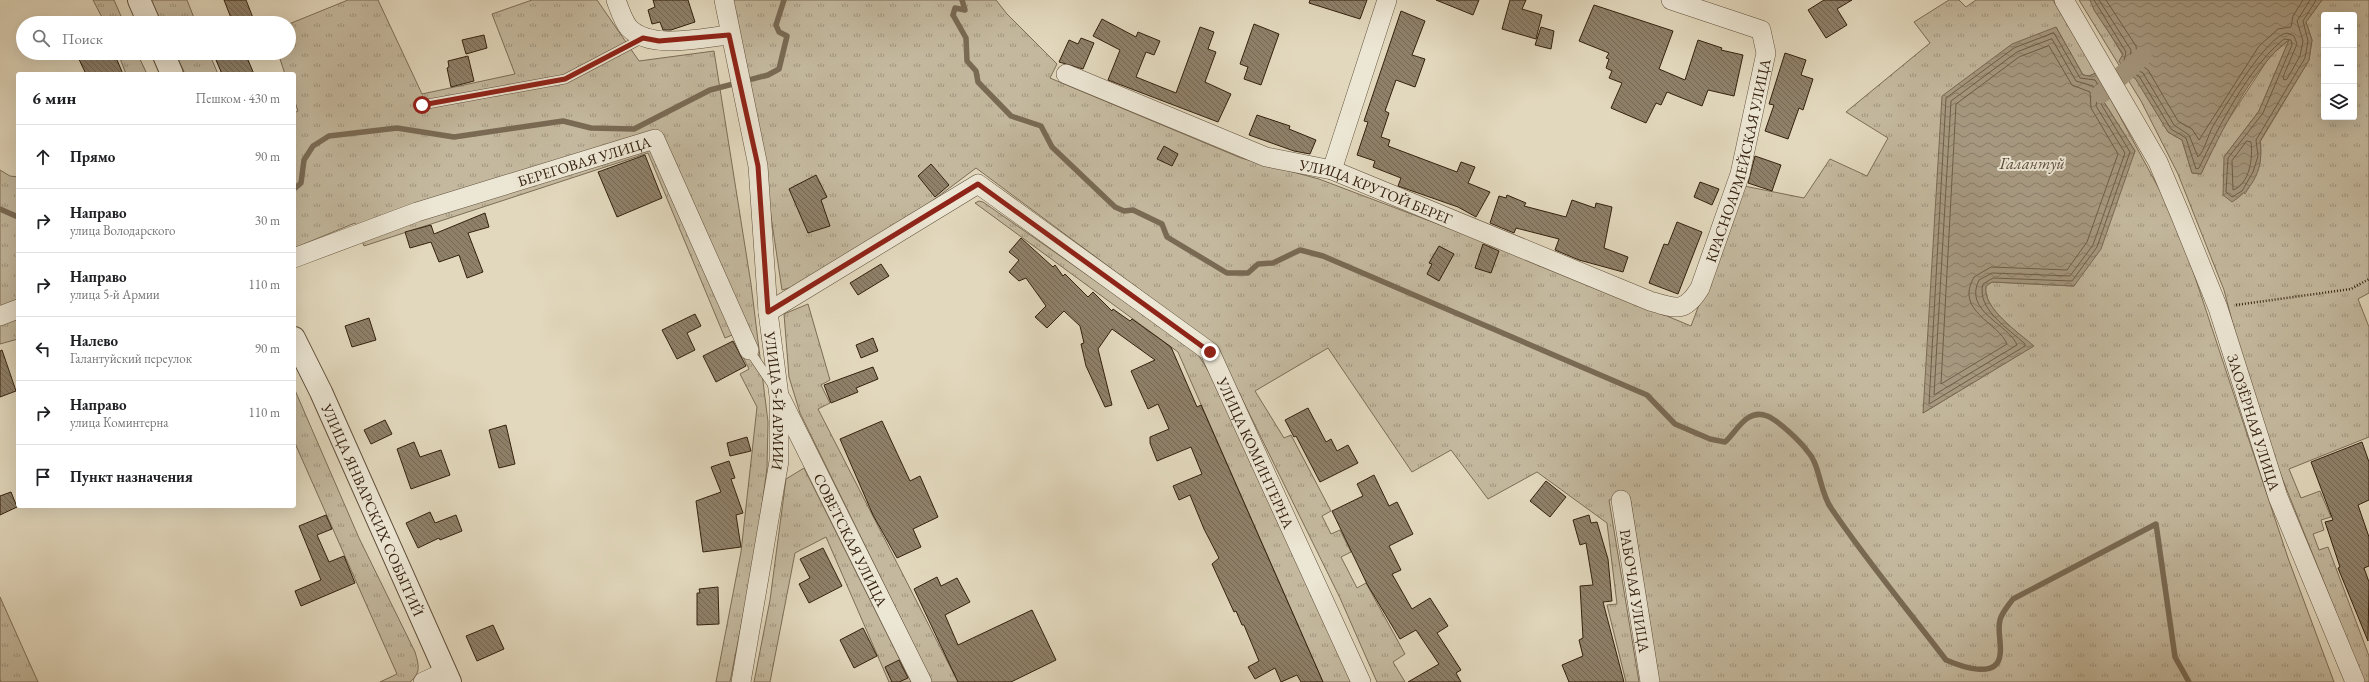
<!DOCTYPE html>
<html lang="ru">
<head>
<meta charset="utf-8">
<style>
	body { margin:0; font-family:"EB Garamond",serif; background:#f6f6f6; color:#202124 }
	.controls { position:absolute; right:12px; top:12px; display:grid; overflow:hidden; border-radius:4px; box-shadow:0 4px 16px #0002 }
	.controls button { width:36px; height:36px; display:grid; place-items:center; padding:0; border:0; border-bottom:1px solid #e0e0e0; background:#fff; color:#202124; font:20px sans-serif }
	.stop { position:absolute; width:12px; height:12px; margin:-9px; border:3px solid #8f2418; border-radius:50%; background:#fff }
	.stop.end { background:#8f2418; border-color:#fff; box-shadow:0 1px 4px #0008 }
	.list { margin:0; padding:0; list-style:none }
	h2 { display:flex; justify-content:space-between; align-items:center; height:52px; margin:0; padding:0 16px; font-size:17px }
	h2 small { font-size:13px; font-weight:400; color:#757577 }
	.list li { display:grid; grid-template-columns:26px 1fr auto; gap:12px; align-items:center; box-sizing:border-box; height:64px; padding:0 16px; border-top:1px solid #e0e0e0 }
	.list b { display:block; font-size:15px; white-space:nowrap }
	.list p { margin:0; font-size:13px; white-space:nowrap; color:#757577 }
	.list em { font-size:13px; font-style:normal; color:#757577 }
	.icon { flex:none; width:22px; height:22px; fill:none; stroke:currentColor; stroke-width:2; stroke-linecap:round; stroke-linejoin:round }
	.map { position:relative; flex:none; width:2369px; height:682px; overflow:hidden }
	.search { position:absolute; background:#fff; box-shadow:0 4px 16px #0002; left:16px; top:16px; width:280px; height:44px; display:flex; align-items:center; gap:10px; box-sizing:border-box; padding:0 14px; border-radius:22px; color:#757577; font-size:15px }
	.panel { position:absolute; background:#fff; box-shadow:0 4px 16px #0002; left:16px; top:72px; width:280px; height:436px; border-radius:4px }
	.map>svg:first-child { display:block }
</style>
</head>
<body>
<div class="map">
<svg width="2369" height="682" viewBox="0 0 2369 682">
	<defs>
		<pattern id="grass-tufts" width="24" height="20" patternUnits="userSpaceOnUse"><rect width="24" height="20" fill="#c4b99f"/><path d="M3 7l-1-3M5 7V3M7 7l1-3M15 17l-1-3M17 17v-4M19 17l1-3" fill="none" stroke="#a09680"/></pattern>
		<pattern id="water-waves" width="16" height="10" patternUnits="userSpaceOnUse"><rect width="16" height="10" fill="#a79a82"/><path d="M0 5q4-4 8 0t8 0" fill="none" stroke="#897d69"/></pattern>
		<pattern id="building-back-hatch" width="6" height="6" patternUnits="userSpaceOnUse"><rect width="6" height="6" fill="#8e8069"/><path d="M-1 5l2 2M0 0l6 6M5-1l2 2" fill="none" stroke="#756855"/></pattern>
	</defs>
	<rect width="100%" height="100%" fill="#e2d8bd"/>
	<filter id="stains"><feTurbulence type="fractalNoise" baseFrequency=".005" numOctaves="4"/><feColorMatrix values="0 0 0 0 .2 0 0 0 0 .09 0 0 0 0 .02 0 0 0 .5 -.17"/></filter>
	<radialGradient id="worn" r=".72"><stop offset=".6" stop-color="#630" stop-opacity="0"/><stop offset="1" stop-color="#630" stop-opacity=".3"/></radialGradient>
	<g fill="url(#grass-tufts)" stroke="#7c6d56" fill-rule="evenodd">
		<path d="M93 0H114L124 23H105Z"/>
		<path d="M151 0H187L196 23H161Z"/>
		<path d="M348 0H378L422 94 515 74 492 14 532 0H597L639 61 714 51 751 284 768 422 767 468 756 550 730 682H716L741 552 757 407 740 374 749 369 732 335 725 338 648 153 364 246 355 223 294 248V113L298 111 294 99V74H285L278 53H289V24Z"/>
		<path d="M730 0H996L1007 14 1057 64 1050 78 1241 158 1319 179 1525 257 1691 326 1744 186 1804 198 1830 159 1867 176 1888 138 1846 112 1930 43 1914 22 1949 0H1959L1966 7 1976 0H2053L2096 73 2089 76 2083 75 2056 27 1923 413 2033 346C2018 332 1982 308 1986 286L1992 282 2074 286 2135 151 2104 102 2110 98 2172 213 2190 262 2288 558 2334 682H1659L1630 497 1609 500 1639 682H1626L1607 605 1617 604 1607 523 1537 472 1488 499 1451 450 1412 472 1328 348 1255 391 1284 438 1291 435 1331 511 1322 516 1331 534 1340 530 1351 552 1341 557 1357 588 1366 583 1405 654 1393 662 1405 682H1377L1340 598 1220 354 1198 333 976 168 903 223 813 281 782 290 766 183Z"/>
		<path d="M2079 0H2090L2168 132 2182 140 2192 173 2201 174 2221 131 2270 56 2289 40 2259 111 2224 157 2245 194C2256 176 2263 162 2260 142L2309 60 2312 40 2306 22 2322 0H2369V293L2358 299 2369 327V437L2289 469 2301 498 2320 491 2331 517 2321 520 2324 530 2313 534 2319 550 2328 547 2369 656V682H2364L2278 468 2237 340 2224 290 2178 174 2141 101ZM2324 15H2354V117H2324Z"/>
		<path d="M118 53H137L147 74H126Z"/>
		<path d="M175 53H209L218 74H185Z"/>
		<path d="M0 170 10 176 18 177V301L0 308Z"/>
		<path d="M979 201 983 202 1172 334 1188 342 1201 359 1244 431 1363 682H1323L1178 352 975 203Z"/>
		<path d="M808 304 830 380 821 385 830 403 818 409 958 682H932L800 413 789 377 784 314Z"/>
		<path d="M18 317V339L0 344V324Z"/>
		<path d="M294 388 359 538 415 652C419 665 421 673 410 682H380L397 674 294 441Z"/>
		<path d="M804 468 911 682H889L826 537 795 553 770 682H754L770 600 786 479Z"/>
		<path d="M0 597 38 682H1L0 679Z"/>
	</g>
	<g fill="url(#water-waves)" stroke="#796a54">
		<path d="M2090 0H2322L2306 22 2312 40 2309 60 2260 141C2264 168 2254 188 2232 202L2223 195 2224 157 2259 111 2289 40C2254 64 2219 136 2201 174L2192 173 2182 140 2168 132 2135 78 2128 76 2119 61 2123 54 2094 10Z"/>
		<path d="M2056 27 2083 75 2089 76 2096 73 2110 98 2104 102 2135 151 2101 249 2074 286 1992 282 1986 286C1982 308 2018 332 2034 346L1923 413 1942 96 2012 44Z"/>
	</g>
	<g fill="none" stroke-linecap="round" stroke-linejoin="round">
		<g stroke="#6e5e48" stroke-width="1">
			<path d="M2094 0 2126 52 2124 61 2131 72 2139 76 2171 129 2186 138 2196 169 2199 168C2219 126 2248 68 2284 39L2291 40 2292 45 2263 113 2228 158 2226 192 2232 197 2242 191 2253 172 2258 156 2256 140 2305 58 2308 41 2303 21 2316 0"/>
			<path d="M2099 0 2131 50 2130 62 2134 68 2143 73 2174 125 2189 135 2198 157C2205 150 2208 135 2213 126 2224 108 2267 35 2287 33L2294 36 2297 44 2283 77 2284 80 2287 79 2300 56 2303 41 2297 21 2310 0"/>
			<path d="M2106 0 2136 46 2138 63 2148 70 2178 121 2192 129 2199 140 2259 46 2278 29 2291 27 2293 16 2303 0"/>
			<path d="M2054 33 2080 78 2095 80 2104 95 2101 104 2130 152 2097 247 2072 281 1993 278 1983 284C1976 309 2009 329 2025 344V346L1929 404 1946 98 2014 48Z"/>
			<path d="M2052 39 2076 81 2093 86 2098 94 2096 106 2125 153 2093 245 2070 276 1992 273 1979 280C1963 312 2009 324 2017 345L1934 395 1951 101 2017 52Z"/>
			<path d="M2049 46 2072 85 2090 92 2091 108 2118 154 2087 242 2067 270 1991 267 1974 277C1954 311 1999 323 2007 344L1941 384 1956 104 2019 57Z"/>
			<path d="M2247 141 2251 142C2253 157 2250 184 2233 190L2232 161Z"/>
		</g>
		<g stroke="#796a54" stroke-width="5.5">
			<path d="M962 0 965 10 955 8 953 15 966 38 967 61 976 71 978 82 1011 116 1041 126 1052 147 1115 207 1124 211 1133 210 1162 224 1167 237 1227 273H1248L1258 264 1273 263 1300 250 1323 256 1647 395 1675 424 1710 439 1725 442C1737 431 1747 408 1767 416 1778 420 1801 442 1808 452 1820 465 1820 493 1831 508 1866 560 1908 610 1946 660 1960 666 1997 680 2000 655 2002 644 1997 631 2000 620 2002 612 2008 606 2013 599L2156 524 2175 657 2189 682"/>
			<path d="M294 189 301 183 304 160 313 146 329 136 397 128 454 137 563 121 591 128 634 129 710 90 768 75 779 69 787 36 779 32 776 25 784 0"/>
			<path d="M0 209 18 217"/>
		</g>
		<path stroke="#a79a82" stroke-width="19" d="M2101 94 2143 56"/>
	</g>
	<g fill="url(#building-back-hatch)" stroke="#34210e">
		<path d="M224 0H246L255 23H233Z"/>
		<path d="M653 0H688L695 22 671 30H663L660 22 652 24 648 10 655 7Z"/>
		<path d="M1310 0H1367L1360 19 1309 3Z"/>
		<path d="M1436 0H1479L1473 15Z"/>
		<path d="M1510 0H1526L1522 9 1542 15 1536 39 1502 29Z"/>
		<path d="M1824 0H1852L1837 9 1847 25 1826 38 1808 10Z"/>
		<path d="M1594 5 1673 31 1659 69 1685 80 1698 40 1722 48 1721 50 1743 55 1734 96 1708 90 1702 106 1667 92 1661 105 1656 103 1646 123 1611 108 1622 83 1609 78 1612 71 1606 68 1609 59 1606 58 1609 53 1579 41Z"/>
		<path d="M1401 11 1425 21 1412 55 1425 59 1415 87 1396 80 1385 111 1389 113 1381 137 1390 140 1388 146 1457 172 1461 162 1475 167 1468 183 1490 192 1476 217 1458 207 1398 186 1401 178 1373 167 1375 161 1357 155 1368 122 1364 121Z"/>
		<path d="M1102 19 1136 37 1138 32 1160 41 1154 55 1146 52 1136 77 1176 93 1200 27 1214 32 1208 49 1216 52 1205 82 1231 94 1218 122 1108 80 1120 50 1093 36Z"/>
		<path d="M1254 24 1279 34 1261 85 1244 79 1248 67 1240 64Z"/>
		<path d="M1541 27 1554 31 1551 49 1535 45Z"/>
		<path d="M484 35 487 48 466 54 462 40Z"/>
		<path d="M1081 38 1094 43 1083 69 1059 62 1069 40 1078 44Z"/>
		<path d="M76 53H114L123 74H86Z"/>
		<path d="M213 53H245L254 74H222Z"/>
		<path d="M1785 53 1806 60 1801 75 1813 79 1803 110 1799 108 1788 139 1765 131 1774 105 1769 104Z"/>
		<path d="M468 56 474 81 451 87 447 68 449 67 448 61Z"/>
		<path d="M1257 115 1290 126 1289 129 1316 140 1310 154 1294 151 1249 135Z"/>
		<path d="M1164 146 1178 154 1172 166 1157 159Z"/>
		<path d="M645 155 662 198 617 217 598 172Z"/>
		<path d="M1755 156 1781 165 1772 191 1748 183Z"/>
		<path d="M931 164 949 185 935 197 918 176Z"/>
		<path d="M816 175 827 197 821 200 830 226 808 233 789 189Z"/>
		<path d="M1700 182 1719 189 1712 205 1694 197Z"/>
		<path d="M1507 195 1526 203 1524 206 1566 217 1572 200 1595 208 1596 203 1612 207 1604 248 1628 257 1623 272 1579 260 1555 250 1559 239 1516 228 1514 233 1490 223 1499 196 1506 198Z"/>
		<path d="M485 213 489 227 468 233 483 272 467 278 459 255 439 262 431 242 410 248 405 232 431 225 434 234Z"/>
		<path d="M1677 222 1702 232 1678 294 1649 283 1664 244 1668 245Z"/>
		<path d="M1021 238 1053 267 1055 265 1063 276 1065 274 1088 297 1093 292 1112 311 1113 309 1130 321 1132 319 1171 347 1197 407 1201 405 1323 682H1301L1297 675 1281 682 1275 668 1255 679 1248 667 1259 661 1244 625H1242L1236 611 1234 612 1212 564 1219 558 1204 529 1190 495 1179 500 1173 486 1202 474 1191 447 1157 461 1150 443V437L1169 429 1158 404 1148 409 1131 371 1155 360 1112 329 1098 349 1112 405 1105 407 1086 366 1081 344 1084 343 1080 326 1064 311 1047 328 1035 317 1046 306 1026 278 1019 281 1009 272 1019 260 1009 252Z"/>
		<path d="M1483 244 1499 251 1491 273 1475 268Z"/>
		<path d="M1439 246 1454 254 1439 281 1427 274 1432 264 1429 263Z"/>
		<path d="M881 264 889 276 858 295 850 283Z"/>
		<path d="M695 314 701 326 687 333 695 350 677 359 662 330Z"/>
		<path d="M369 318 376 340 352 347 345 326Z"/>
		<path d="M873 338 878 351 861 358 856 345Z"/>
		<path d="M733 341 746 366 716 382 703 356Z"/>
		<path d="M2 350 16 391 0 397V351Z"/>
		<path d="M873 367 878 379 856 388 858 392 831 403 824 385Z"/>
		<path d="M1308 408 1326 442 1331 439 1337 451 1348 445 1358 463 1320 482 1296 436 1294 437 1285 420Z"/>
		<path d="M385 420 392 434 371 444 364 430Z"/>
		<path d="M882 421 910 481 920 476 938 517 913 529 921 547 897 558 873 515 840 439Z"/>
		<path d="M506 425 515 464 499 468 489 430Z"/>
		<path d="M747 437 751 451 730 456 727 443Z"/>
		<path d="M414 442 420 457 441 450 450 475 411 489 397 449Z"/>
		<path d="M2362 442 2369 462V500L2358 505 2369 537V566L2364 568 2369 582 2368 641 2338 568 2340 567 2325 522 2333 520 2311 462Z"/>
		<path d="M729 461 735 478 731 479 743 513 736 515 741 547 703 552 696 501 721 492 711 467Z"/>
		<path d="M1374 475 1389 506 1397 502 1413 534 1389 546 1401 570 1392 574 1412 609 1430 598 1448 626 1437 633 1461 670 1456 673 1461 682H1408L1439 664 1416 630 1400 639 1367 584 1332 511 1363 496 1357 484Z"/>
		<path d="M1546 481 1566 497 1550 517 1530 501Z"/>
		<path d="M11 492 17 507 0 515V496Z"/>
		<path d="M430 512 435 523 456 515 462 531 440 540 439 538 418 548 406 523Z"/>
		<path d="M326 515 332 529 317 535 329 562 344 556 355 583 301 606 295 591 321 580 299 526Z"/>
		<path d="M1589 515 1591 523 1597 522 1608 559 1612 601 1603 602 1624 682H1569L1562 665 1583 656 1579 640 1583 638 1580 586 1593 585 1586 543 1580 545 1573 520Z"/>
		<path d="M823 548 842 586 809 603 799 584 810 578 800 559Z"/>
		<path d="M937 577 941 586 957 578 970 602 945 615 958 645 1032 610 1056 660 1011 682H958L914 589Z"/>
		<path d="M718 587 719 624 697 625V593H700L699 589Z"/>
		<path d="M493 625 504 649 477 661 466 636Z"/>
		<path d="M863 628 877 656 854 668 840 640Z"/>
		<path d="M899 660 908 678 899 682H892L885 667Z"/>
	</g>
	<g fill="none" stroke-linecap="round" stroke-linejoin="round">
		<defs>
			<g id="service">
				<path d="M422 105 565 79 643 38"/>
				<path d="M749 350 774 387"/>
			</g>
			<g id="minor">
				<path d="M616 0C619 8 623 21 629 28 651 50 700 38 729 35"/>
				<path id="s1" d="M724 0 758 166 768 312 779 396V461L741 682"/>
				<path id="s2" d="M2064 0 2158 162 2180 214 2218 308 2278 497 2355 682"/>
				<path id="s3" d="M1066 74 1266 157 1332 170 1650 301C1676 309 1685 313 1700 288L1740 174 1766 53 1761 30 1671 0"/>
				<path d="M1332 170 1387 0"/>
				<path id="s4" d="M294 258 417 212 655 139 749 350"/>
				<path id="s5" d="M768 312 978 184 1210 352 1361 682"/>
				<path d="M0 316 18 309"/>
				<path id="s6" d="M781 399 922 682"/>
				<path id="s7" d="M1621 500 1650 682"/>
				<path d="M423 682 445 672"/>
			</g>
			<g id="tertiary">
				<path d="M139 0 149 23"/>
				<path d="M163 53 172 74"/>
				<path id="s8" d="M294 338 321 392 450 682"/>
			</g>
		</defs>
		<use href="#service" stroke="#604f3a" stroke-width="10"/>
		<use href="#minor" stroke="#604f3a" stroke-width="20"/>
		<use href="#tertiary" stroke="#604f3a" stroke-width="24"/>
		<path stroke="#34210e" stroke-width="2.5" stroke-dasharray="1 2" stroke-linecap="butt" d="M2236 305 2351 289 2369 279"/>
		<use href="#service" stroke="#ece6d4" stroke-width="9"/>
		<use href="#minor" stroke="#ece6d4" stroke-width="19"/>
		<use href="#tertiary" stroke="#ece6d4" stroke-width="22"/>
	</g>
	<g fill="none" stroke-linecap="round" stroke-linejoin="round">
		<path stroke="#8f2418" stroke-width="5" d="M422 105 565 79 643 38 659 41 729 35 758 166 768 312 978 184 1210 352"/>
	</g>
	<g text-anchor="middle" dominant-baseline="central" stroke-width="4" stroke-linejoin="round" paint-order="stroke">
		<g font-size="15" fill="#34210e" stroke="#ece6d4">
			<text stroke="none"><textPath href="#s3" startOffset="820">КРАСНОАРМЕЙСКАЯ УЛИЦА</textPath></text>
			<text stroke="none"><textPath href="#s4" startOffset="306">БЕРЕГОВАЯ УЛИЦА</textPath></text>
			<text stroke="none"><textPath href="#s3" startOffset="332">УЛИЦА КРУТОЙ БЕРЕГ</textPath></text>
			<text stroke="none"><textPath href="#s1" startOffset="405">УЛИЦА 5-Й АРМИИ</textPath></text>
			<text stroke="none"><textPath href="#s2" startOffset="465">ЗАОЗЁРНАЯ УЛИЦА</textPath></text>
			<text stroke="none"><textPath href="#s5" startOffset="643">УЛИЦА КОМИНТЕРНА</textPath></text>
			<text stroke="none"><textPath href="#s8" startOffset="189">УЛИЦА ЯНВАРСКИХ СОБЫТИЙ</textPath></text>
			<text stroke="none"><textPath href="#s6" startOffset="157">СОВЕТСКАЯ УЛИЦА</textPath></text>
			<text stroke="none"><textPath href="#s7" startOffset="92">РАБОЧАЯ УЛИЦА</textPath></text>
		</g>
		<g font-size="16" font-style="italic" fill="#5c4b37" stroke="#ece6d4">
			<text x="2032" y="163">Галантуй</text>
		</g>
	</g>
	<rect width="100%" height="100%" filter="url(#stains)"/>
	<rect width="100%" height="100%" fill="url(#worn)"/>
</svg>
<div class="controls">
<button>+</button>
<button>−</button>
<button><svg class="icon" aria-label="layers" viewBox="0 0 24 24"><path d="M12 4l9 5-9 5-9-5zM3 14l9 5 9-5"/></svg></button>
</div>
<div class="stop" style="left:422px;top:105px"></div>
<div class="stop end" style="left:1210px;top:352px"></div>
<div class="search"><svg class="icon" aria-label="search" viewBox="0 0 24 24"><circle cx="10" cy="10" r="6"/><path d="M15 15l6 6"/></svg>Поиск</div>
<section class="panel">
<h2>6 мин<small>Пешком · 430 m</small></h2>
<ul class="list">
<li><svg class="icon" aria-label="ahead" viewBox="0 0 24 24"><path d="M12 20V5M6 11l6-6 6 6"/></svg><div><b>Прямо</b></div><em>90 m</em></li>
<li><svg class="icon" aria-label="right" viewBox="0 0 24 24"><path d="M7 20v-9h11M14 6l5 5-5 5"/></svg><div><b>Направо</b><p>улица Володарского</p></div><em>30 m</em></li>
<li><svg class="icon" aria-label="right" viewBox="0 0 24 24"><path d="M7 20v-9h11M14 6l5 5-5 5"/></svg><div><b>Направо</b><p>улица 5-й Армии</p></div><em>110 m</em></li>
<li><svg class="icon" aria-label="left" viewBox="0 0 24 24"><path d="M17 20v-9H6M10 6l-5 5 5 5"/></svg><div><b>Налево</b><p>Галантуйский переулок</p></div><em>90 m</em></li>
<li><svg class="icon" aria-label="right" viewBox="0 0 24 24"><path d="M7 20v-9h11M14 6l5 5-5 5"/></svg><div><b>Направо</b><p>улица Коминтерна</p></div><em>110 m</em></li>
<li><svg class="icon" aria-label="arrive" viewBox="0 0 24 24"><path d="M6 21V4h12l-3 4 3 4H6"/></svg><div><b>Пункт назначения</b></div></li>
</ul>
</section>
</div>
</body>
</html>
